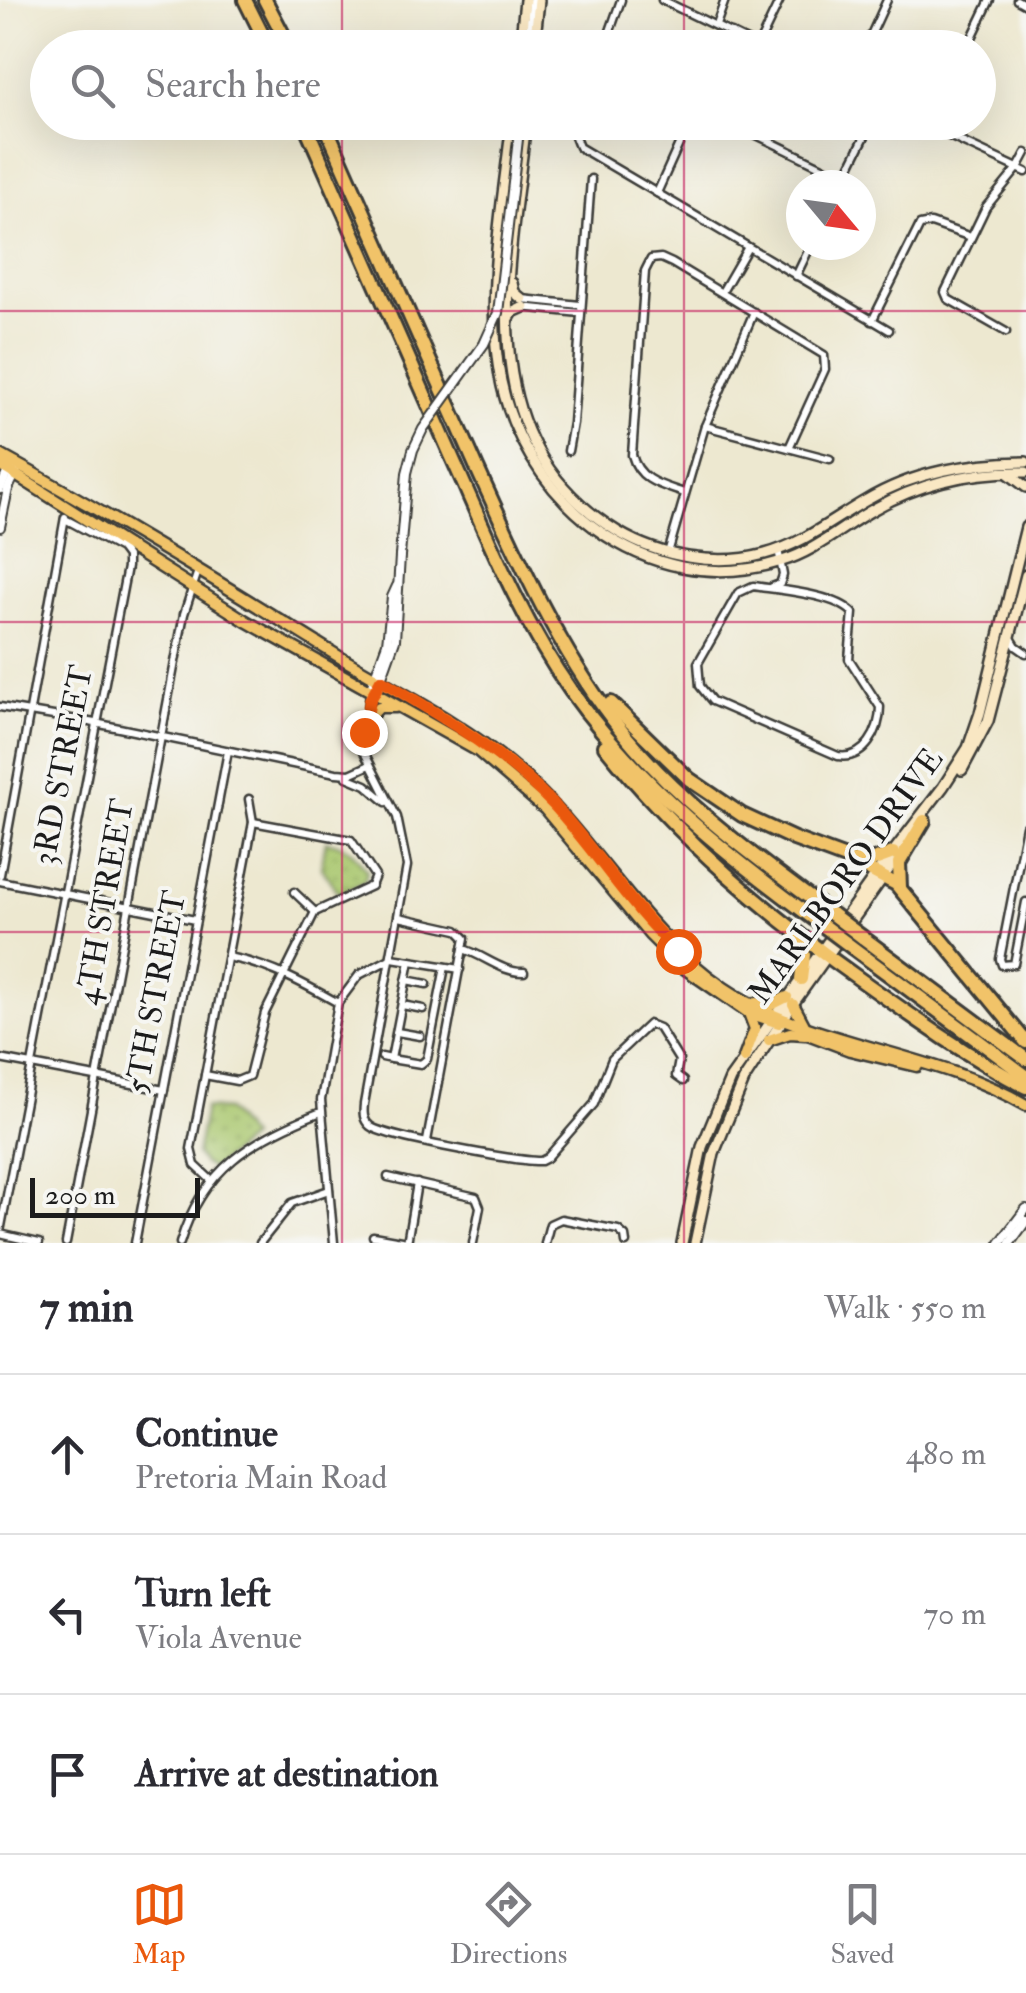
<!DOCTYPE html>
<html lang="en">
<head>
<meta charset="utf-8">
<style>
	body { margin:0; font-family:"IM FELL Double Pica",serif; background:#f7f7f7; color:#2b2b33 }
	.compass { position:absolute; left:786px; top:170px; width:90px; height:90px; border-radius:50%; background:#fff; box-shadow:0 10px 40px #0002; rotate:119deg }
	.scale { position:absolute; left:30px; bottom:25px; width:170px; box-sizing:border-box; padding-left:10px; border:5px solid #1c1c1c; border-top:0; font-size:28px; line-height:35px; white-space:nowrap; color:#1c1c1c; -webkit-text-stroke:8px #f6f6f2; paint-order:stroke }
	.stop { position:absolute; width:30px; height:30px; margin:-22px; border:8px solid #ea580c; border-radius:50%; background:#fff }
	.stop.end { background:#ea580c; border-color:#fff; box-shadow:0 2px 10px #0008 }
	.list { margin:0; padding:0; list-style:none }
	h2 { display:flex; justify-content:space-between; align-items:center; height:130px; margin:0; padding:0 40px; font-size:42px }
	h2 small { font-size:32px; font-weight:400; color:#7c7c81 }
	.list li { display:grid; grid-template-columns:65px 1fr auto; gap:30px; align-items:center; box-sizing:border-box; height:160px; padding:0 40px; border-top:2px solid #e1e1e2 }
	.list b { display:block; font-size:38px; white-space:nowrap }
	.list p { margin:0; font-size:32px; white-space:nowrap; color:#7c7c81 }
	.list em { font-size:32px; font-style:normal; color:#7c7c81 }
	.icon { flex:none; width:55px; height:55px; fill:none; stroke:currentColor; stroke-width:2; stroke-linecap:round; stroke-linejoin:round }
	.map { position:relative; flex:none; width:1026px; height:1243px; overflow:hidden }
	.search { position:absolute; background:#fff; box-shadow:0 10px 40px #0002; left:30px; right:30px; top:30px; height:110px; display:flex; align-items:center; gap:25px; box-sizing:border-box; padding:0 35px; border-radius:55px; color:#7c7c81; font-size:38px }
	.sheet { height:610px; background:#fff }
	nav { display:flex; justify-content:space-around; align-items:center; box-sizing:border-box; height:140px; border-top:2px solid #e1e1e2; background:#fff; font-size:28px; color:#7c7c81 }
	nav a { display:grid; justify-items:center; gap:5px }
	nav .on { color:#ea580c }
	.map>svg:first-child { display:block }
</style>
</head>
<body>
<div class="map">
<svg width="1026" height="1243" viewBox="0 0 1026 1243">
	<defs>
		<pattern id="grass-dots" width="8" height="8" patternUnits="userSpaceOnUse" patternTransform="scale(2.5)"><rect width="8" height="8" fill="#aac86f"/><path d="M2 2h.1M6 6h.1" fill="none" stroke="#92ab60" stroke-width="1.8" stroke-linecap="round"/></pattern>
	</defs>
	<rect width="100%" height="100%" fill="#f6f6f2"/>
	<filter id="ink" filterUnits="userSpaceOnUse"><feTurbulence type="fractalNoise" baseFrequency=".01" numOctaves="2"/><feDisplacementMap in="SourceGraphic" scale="20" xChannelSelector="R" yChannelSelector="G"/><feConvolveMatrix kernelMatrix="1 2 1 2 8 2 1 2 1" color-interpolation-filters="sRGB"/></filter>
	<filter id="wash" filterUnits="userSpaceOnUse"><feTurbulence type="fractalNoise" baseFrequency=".0048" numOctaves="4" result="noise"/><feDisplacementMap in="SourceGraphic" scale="40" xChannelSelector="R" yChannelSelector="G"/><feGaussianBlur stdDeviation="2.25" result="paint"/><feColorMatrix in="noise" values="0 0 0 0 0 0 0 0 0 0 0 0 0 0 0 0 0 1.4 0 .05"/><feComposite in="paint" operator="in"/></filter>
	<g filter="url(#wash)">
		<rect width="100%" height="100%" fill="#ede8d0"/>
		<g fill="url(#grass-dots)" stroke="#637246" stroke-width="2.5">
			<path d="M326 841C348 845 354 853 367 871L365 881 339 894 321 867Z"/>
			<path d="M205 1108 227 1110 250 1138 212 1169 202 1163 196 1154Z"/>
		</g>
	</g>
	<g filter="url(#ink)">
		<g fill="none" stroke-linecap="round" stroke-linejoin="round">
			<defs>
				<g id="minor">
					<path d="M662 0 761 48"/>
					<path d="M1017 0 1026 5"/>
					<path d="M716 25 725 0"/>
					<path d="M758 46 780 0"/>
					<path d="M604 48 621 0"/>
					<path d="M726 48 732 33"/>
					<path d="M865 48 887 0"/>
					<path d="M967 48 990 0"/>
					<path d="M579 122 575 137 579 147 889 330"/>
					<path d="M730 122 845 178"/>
					<path d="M919 122 1026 172"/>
					<path d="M841 185 872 122"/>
					<path d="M657 193 689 122"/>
					<path d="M796 276 811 245"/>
					<path d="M722 292 748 247"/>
					<path d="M522 299 580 305"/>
					<path d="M521 307 580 313"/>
					<path d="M872 321 920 225 931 223 971 237"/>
					<path d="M1006 332 948 299 945 292 986 207 1018 168 1026 153"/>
					<path d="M705 426 830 459"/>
					<path d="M568 451 573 423 591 179"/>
					<path d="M684 493C661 485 639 481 632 455L645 271 651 259 661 258 672 263 824 355 825 369 789 448"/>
					<path d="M668 553 705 426 754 312"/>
					<path d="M753 586C779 590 835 594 853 613L849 659 880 707C880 731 865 760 838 756L712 701 700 686 698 663 738 593Z"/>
					<path d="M772 587 780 584 783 575 778 549"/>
					<path d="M1010 636 1016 646 1026 653"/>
					<path d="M370 691 364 752 397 817 407 866 364 1104C363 1113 363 1120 370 1126 383 1137 519 1162 541 1161L547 1158 594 1104 612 1059 649 1024 659 1028 679 1060 676 1076 683 1081"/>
					<path d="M0 707 95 723 336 773 350 774 370 765"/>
					<path d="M347 777 366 785 386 802"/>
					<path d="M1026 826 1000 959 1002 965 1014 964 1026 902"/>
					<path d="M0 875 65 517"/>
					<path d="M0 881 195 920"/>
					<path d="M294 892 315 912"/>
					<path d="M399 917 457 930 465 938 427 1141"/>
					<path d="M463 949C484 955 503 973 524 972"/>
					<path d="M228 957C270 965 301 982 338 1003"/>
					<path d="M406 980 427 984"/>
					<path d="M402 1005 423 1009"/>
					<path d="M397 1032 420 1036"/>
					<path d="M382 1057 391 1059 410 961"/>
					<path d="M0 1059 164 1090"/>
					<path d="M391 1059 421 1064 427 1059 445 967"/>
					<path d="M205 1075 237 1081 249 1076 265 1013 315 912 371 886 375 876 351 840 253 822"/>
					<path d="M388 1177 476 1197 480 1207 473 1243"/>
					<path d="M212 1181 195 1165 191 1149 253 822 249 799"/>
					<path d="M0 1232 127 567V557L121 549 65 519"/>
					<path d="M0 1234 39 1243"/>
					<path d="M373 1236 407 1242"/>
					<path d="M66 1243 184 614 198 571"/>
					<path d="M135 1243 228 751"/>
					<path d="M180 1243C202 1169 252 1139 321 1112"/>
					<path d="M260 1243 292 1203 329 1190"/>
					<path d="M334 1243 321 1100 338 1003 359 975 392 958 460 969"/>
					<path d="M407 1243 417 1183"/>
					<path d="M545 1243 550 1224 561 1219 618 1230 625 1236 626 1243"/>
				</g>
				<g id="tertiary">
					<path d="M528 48 533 0"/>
					<path d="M0 489 10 466"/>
					<path d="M0 527 8 489 17 470"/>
					<path d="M370 690 387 643 392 597 397 586"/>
					<path d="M376 693 395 640 400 556"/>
					<path d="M1000 1243 1026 1209"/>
					<path d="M1010 1243 1026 1221"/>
				</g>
				<g id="secondary">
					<path d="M520 48 525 0"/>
					<path d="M534 48 539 0"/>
					<path d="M512 122C503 201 487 285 498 364 516 497 646 604 782 561 816 551 843 526 874 509 921 482 972 471 1026 472"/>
					<path d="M526 122C510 270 465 438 618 532 660 557 717 567 765 554 803 544 832 520 865 501 915 471 969 463 1026 462"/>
					<path d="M512 283 514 292 522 299"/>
					<path d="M508 320 513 312 524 307"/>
					<path d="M1009 474 1026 487"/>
					<path d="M962 770 988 721 1026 575"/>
					<path d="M682 1243 702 1147 730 1079 877 873 943 787 968 748 980 713 1026 527"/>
					<path d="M695 1243 714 1153 745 1078 793 1004 899 855"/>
				</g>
				<g id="primary">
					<path d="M0 455C115 518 227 587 338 656 396 691 459 721 511 765 591 831 638 930 724 988 811 1047 932 1050 1026 1105"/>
					<path d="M0 465 246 621 478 751 545 809 650 935 681 966 749 1013 779 1023"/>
					<path d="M366 721 379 707H395"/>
					<path d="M756 1003 773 1004 787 997"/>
					<path d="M793 1004 804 1025"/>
					<path d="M800 1031 850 1050 917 1066"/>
					<path d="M769 1040 790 1033 805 1034"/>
					<path d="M744 1058 755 1029 749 1013"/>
				</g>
				<g id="motorway">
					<path d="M245 0 269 48"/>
					<path d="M265 0 290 48"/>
					<path d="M304 122C354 233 402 344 451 455 487 535 520 619 571 691 639 786 731 858 825 927"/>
					<path d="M324 122C376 237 425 353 477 468 517 556 555 643 613 720 673 799 755 857 833 915"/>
					<path d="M611 703 689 779 742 815 794 839 848 859 896 884 1026 1042"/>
					<path d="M605 746C680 840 767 914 865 983 917 1020 969 1057 1026 1087"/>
					<path d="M856 860H874L893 853"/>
					<path d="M900 887 899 863 924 821"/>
					<path d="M862 937 1026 1059"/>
					<path d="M853 948 1026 1076"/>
					<path d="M801 979 804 955 802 939"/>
				</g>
			</defs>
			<use href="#minor" stroke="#3b3b37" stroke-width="11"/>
			<use href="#tertiary" stroke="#3b3b37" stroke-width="12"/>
			<use href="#secondary" stroke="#3b3b37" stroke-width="14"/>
			<use href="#primary" stroke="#3b3b37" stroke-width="15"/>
			<use href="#motorway" stroke="#3b3b37" stroke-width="18"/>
			<use href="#minor" stroke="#fff" stroke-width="6"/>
			<use href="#tertiary" stroke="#fff" stroke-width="8"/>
			<use href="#secondary" stroke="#f9e7c3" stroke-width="9"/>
			<use href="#primary" stroke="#f1c369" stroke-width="10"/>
			<use href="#motorway" stroke="#f1c369" stroke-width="12"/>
			<defs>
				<path id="tertiary-bridge" d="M400 556 407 473 413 450 423 429 484 344 498 313 520 122"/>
				<g id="motorway-bridge">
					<path d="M833 915 862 937"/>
					<path d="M825 927 853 948"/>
				</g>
			</defs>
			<use href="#tertiary-bridge" stroke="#3b3b37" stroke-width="12" stroke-linecap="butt"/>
			<use href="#motorway-bridge" stroke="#3b3b37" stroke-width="18" stroke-linecap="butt"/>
			<use href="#tertiary-bridge" stroke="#fff" stroke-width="8"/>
			<use href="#motorway-bridge" stroke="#f1c369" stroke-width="12"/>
		</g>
	</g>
	<g fill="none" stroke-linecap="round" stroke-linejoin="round" filter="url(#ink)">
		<path stroke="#ea580c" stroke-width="12" d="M364 732 370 700 381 680C443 717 504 752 554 805 597 852 631 908 678 951"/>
	</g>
	<path fill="none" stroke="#c2185b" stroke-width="2.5" stroke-opacity="0.55" d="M342 0V48M684 0V48M342 122V1243M684 122V1243M0 311H1026M0 622H1026M0 932H1026"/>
	<g text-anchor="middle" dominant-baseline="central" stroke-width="8" stroke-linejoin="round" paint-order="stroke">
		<g font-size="32" fill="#1c1c1c" stroke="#f6f6f2">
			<text transform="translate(63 765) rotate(-79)">3RD STREET</text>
			<text transform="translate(846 876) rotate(-54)">MARLBORO DRIVE</text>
			<text transform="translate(105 902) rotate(-80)">4TH STREET</text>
			<text transform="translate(156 992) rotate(-79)">5TH STREET</text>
		</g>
	</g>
</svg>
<svg class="compass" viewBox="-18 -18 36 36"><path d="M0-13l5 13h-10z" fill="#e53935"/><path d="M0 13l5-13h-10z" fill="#7c7c81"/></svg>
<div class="scale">200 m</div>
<div class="stop" style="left:678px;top:951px"></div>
<div class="stop end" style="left:364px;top:732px"></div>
<div class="search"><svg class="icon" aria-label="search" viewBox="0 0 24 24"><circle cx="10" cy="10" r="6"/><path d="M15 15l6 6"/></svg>Search here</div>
</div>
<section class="sheet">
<h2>7 min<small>Walk · 550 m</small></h2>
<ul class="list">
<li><svg class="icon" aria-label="ahead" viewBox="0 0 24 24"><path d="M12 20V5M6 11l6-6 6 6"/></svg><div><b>Continue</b><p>Pretoria Main Road</p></div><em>480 m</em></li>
<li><svg class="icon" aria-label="left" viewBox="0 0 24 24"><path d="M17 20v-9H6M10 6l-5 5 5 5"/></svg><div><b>Turn left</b><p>Viola Avenue</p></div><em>70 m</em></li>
<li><svg class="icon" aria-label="arrive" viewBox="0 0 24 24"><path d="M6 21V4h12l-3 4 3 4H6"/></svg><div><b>Arrive at destination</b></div></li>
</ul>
</section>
<nav>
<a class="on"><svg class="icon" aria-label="map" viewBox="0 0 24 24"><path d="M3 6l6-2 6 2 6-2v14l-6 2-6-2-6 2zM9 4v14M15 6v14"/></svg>Map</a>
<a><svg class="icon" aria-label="directions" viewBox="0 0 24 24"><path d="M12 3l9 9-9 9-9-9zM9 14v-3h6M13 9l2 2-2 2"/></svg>Directions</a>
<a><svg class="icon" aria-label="saved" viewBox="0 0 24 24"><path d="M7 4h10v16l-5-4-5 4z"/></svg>Saved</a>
</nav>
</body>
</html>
